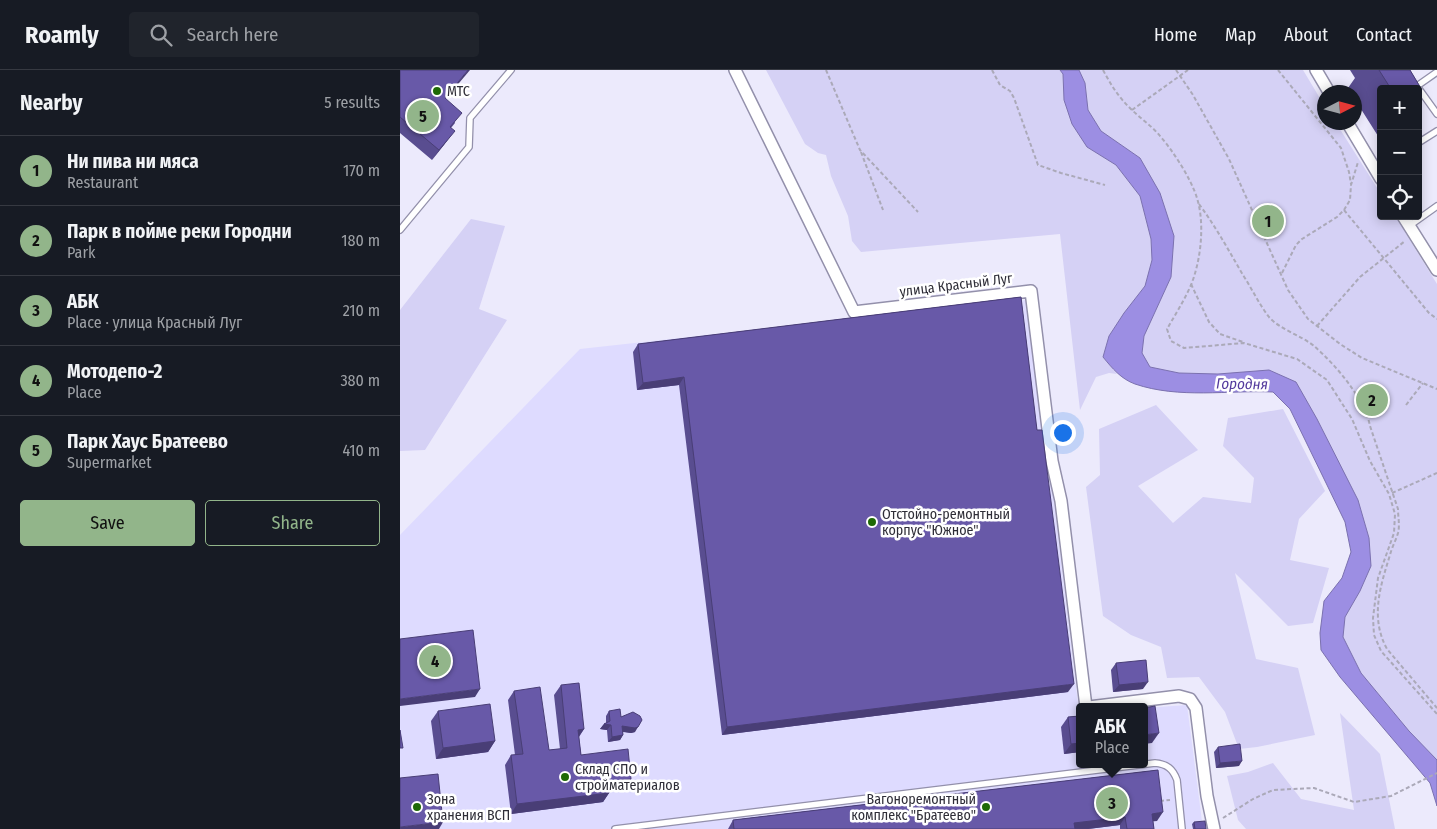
<!DOCTYPE html>
<html lang="en">
<head>
<meta charset="utf-8">
<style>
	body { margin:0; font-family:"Fira Sans Condensed",sans-serif; background:#20242c; color:#f1f3f6 }
	.controls { position:absolute; right:15px; top:15px; display:grid; overflow:hidden; border-radius:5px; box-shadow:0 2px 12px #0003 }
	.controls button { width:45px; height:45px; display:grid; place-items:center; padding:0; border:0; border-bottom:1px solid #363941; background:#171b24; color:#f1f3f6; font:25px sans-serif }
	.compass { position:absolute; left:917px; top:15px; width:45px; height:45px; border-radius:50%; background:#171b24; box-shadow:0 2px 12px #0003; rotate:84deg }
	.you { position:absolute; left:662px; top:362px; width:18px; height:18px; margin:-12px; border:4px solid #fff; border-radius:50%; background:#1a73e8; box-shadow:0 0 0 8px #1a73e833 }
	.badge { display:grid; place-items:center; width:32px; height:32px; border-radius:50%; background:#92b58a; color:#111; font-size:16px; font-weight:700 }
	.pin { position:absolute; translate:-50% -50%; border:2px solid #fff; box-shadow:0 1px 5px #0006 }
	.popup { position:absolute; left:676px; top:633px; width:72px; height:65px; box-sizing:border-box; display:grid; place-content:center; border-radius:5px; background:#171b24; filter:drop-shadow(0 1px 4px #0005); font-size:16px; white-space:nowrap; color:#9ea1a6 }
	.popup b { font-size:19px; color:#f1f3f6 }
	.popup::after { content:''; position:absolute; left:50%; top:100%; margin-left:-10px; border:10px solid transparent; border-top-color:#171b24 }
	.list { margin:0; padding:0; list-style:none }
	h2 { display:flex; justify-content:space-between; align-items:center; height:65px; margin:0; padding:0 20px; font-size:21px }
	h2 small { font-size:16px; font-weight:400; color:#9ea1a6 }
	.list li { display:grid; grid-template-columns:32px 1fr auto; gap:15px; align-items:center; box-sizing:border-box; height:70px; padding:0 20px; border-top:1px solid #363941 }
	.list b { display:block; font-size:19px; white-space:nowrap }
	.list p { margin:0; font-size:16px; white-space:nowrap; color:#9ea1a6 }
	.list em { font-size:16px; font-style:normal; color:#9ea1a6 }
	.actions { display:flex; gap:10px; padding:15px 20px }
	.actions a { flex:1; padding:11px 0; border:1px solid #92b58a; border-radius:5px; text-align:center; font-size:18px; color:#92b58a }
	.actions .main { background:#92b58a; color:#111 }
	.icon { flex:none; width:28px; height:28px; fill:none; stroke:currentColor; stroke-width:2; stroke-linecap:round; stroke-linejoin:round }
	.map { position:relative; flex:none; width:1037px; height:759px; overflow:hidden }
	header { display:flex; align-items:center; gap:30px; box-sizing:border-box; height:70px; padding:0 25px; background:#171b24; border-bottom:1px solid #363941 }
	header strong { font-size:24px }
	nav { display:flex; gap:28px; margin-inline-start:auto; font-size:18px }
	.search { width:350px; height:45px; background:#20242c; display:flex; align-items:center; gap:12px; box-sizing:border-box; padding:0 18px; border-radius:5px; color:#9ea1a6; font-size:19px }
	main { display:flex }
	aside { flex:1; background:#171b24 }
	.map>svg:first-child { display:block }
</style>
</head>
<body>
<header>
<strong>Roamly</strong>
<div class="search"><svg class="icon" aria-label="search" viewBox="0 0 24 24"><circle cx="10" cy="10" r="6"/><path d="M15 15l6 6"/></svg>Search here</div>
<nav><a>Home</a><a>Map</a><a>About</a><a>Contact</a></nav>
</header>
<main>
<aside>
<h2>Nearby<small>5 results</small></h2>
<ul class="list">
<li><span class="badge">1</span><div><b>Ни пива ни мяса</b><p>Restaurant</p></div><em>170 m</em></li>
<li><span class="badge">2</span><div><b>Парк в пойме реки Городни</b><p>Park</p></div><em>180 m</em></li>
<li><span class="badge">3</span><div><b>АБК</b><p>Place · улица Красный Луг</p></div><em>210 m</em></li>
<li><span class="badge">4</span><div><b>Мотодепо-2</b><p>Place</p></div><em>380 m</em></li>
<li><span class="badge">5</span><div><b>Парк Хаус Братеево</b><p>Supermarket</p></div><em>410 m</em></li>
</ul>
<div class="actions"><a class="main">Save</a><a>Share</a></div>
</aside>
<div class="map">
<svg width="1037" height="759" viewBox="0 0 1037 759">
	<rect width="100%" height="100%" fill="#eceafc"/>
	<path fill="#dedbff" d="M626 230 651 406 679 642 680 694H744L745 638 787 635 803 759H0V465L180 279Z"/>
	<g fill="#d5d1f5">
		<path d="M366 0H660L663 4 664 30 687 77 716 95 740 126 751 169 752 190 745 216 724 243 709 266 703 287 717 304 709 303 696 307 680 340 660 164 461 182 452 171 448 146 431 106 426 85 418 83 405 74Z"/>
		<path d="M679 0H903L924 35V52L936 53 981 124V146H995L1037 214V690L1009 661 961 603 943 567 945 547 960 521 971 496 896 312 818 304 779 303 750 297 741 283 744 266 771 207 740 88 701 61 688 40 685 13Z"/>
		<path d="M71 149 105 156 79 239 107 250 25 380 0 381V240Z"/>
		<path d="M756 335 798 380 738 416 773 453 803 427 851 433 854 408 823 376 828 348 883 339 925 421 899 449 890 490 929 498 913 553 888 556 835 503 856 589 898 598 915 665 857 677 839 679 825 642 799 607 767 608 761 577 731 565 703 546 686 417 700 405 699 359Z"/>
		<path d="M940 643 980 684 995 759H846L838 750 827 706 848 702 873 693 901 729 954 740Z"/>
	</g>
	<path fill="#9c8ee3" stroke="#7b71af" d="M660 0H679L685 13 688 40 701 61 740 88 760 123 774 166 771 207 744 266 742 283 750 297 779 303 818 304 869 300 896 312 917 349 958 430 969 468 971 496 960 521 945 547 943 567 961 603 1009 661 1037 690V736L1030 713 940 607 921 580 920 563 924 531 942 508 951 482 945 452 890 339 873 322C828 320 779 329 735 314 721 309 712 298 703 287L709 266 724 243 745 216 752 190 751 169 740 126 716 95 687 77 672 54 664 30 663 4Z"/>
	<g fill="none" stroke-linecap="round" stroke-linejoin="round">
		<defs>
			<g id="lane">
				<path d="M1037 2 1017 16 1037 44"/>
				<path d="M1018 73 1037 61"/>
				<path d="M1009 156 1037 136"/>
				<path d="M0 160 69 77 70 48 111 0"/>
				<path d="M215 759 755 693C767 694 773 699 777 710L782 759"/>
			</g>
			<g id="street">
				<path d="M335 0 454 242 631 221 652 391 661 431 686 637"/>
				<path d="M916 0 929 22"/>
				<path d="M947 52 981 109"/>
				<path d="M1003 146 1037 200"/>
				<path d="M689 637 779 626 790 629 796 638 807 726 814 759"/>
			</g>
		</defs>
		<use href="#lane" stroke="#9390ab" stroke-width="8"/>
		<use href="#street" stroke="#9390ab" stroke-width="14"/>
		<g stroke="#aba9b8" stroke-width="2" stroke-dasharray="4 2.5" stroke-linecap="butt">
			<path d="M426 0 460 80 518 142"/>
			<path d="M592 0 600 15 610 21 614 28 638 95 661 103 705 115"/>
			<path d="M703 0C711 15 719 28 732 40 741 49 752 56 760 66 774 82 791 109 797 128 805 154 801 190 791 215 784 231 775 245 767 259L771 271 784 278 844 273 897 289 927 310 952 349 970 391 989 424 995 444 994 463 978 508 973 548 974 565 981 581 1037 644"/>
			<path d="M776 0 793 25 829 89 888 220 908 249 940 274 962 288 1037 319"/>
			<path d="M878 0 941 78 949 102 951 114"/>
			<path d="M732 40 788 0"/>
			<path d="M461 82 483 140"/>
			<path d="M799 134C816 157 829 181 843 205 852 219 859 234 869 247 879 259 902 266 914 276 935 294 965 329 970 356L998 439C998 447 1000 455 998 463 996 470 992 477 990 485 980 517 970 548 987 579L1037 638"/>
			<path d="M944 140 1029 243 1037 249"/>
			<path d="M882 203 896 175 902 169 937 147 944 140 950 130 951 115 958 92"/>
			<path d="M791 214 809 252 820 264 843 272"/>
			<path d="M917 256 960 207 1005 171"/>
			<path d="M1006 335 1023 313"/>
			<path d="M992 423 1037 403"/>
			<path d="M760 731 770 730"/>
			<path d="M823 748 853 729 873 720 914 718 954 732 991 726 1037 703"/>
		</g>
		<use href="#lane" stroke="#fff" stroke-width="5.5"/>
		<use href="#street" stroke="#fff" stroke-width="11"/>
	</g>
	<g fill="#594d90">
		<path d="M0 0 46 29 55 53 51 58 47 71 32 90 0 63Z"/>
		<path d="M950 0H1010L1022 20 1018 25V19H981V64L978 66 954 28V22H951L948 18 955 8Z"/>
		<path d="M621 227 668 622 322 665 279 315 237 320 233 282 238 274Z"/>
		<path d="M716 593 743 619 713 622 711 600Z"/>
		<path d="M161 615 184 659 179 667 181 685 225 719 209 721V723L203 732 111 744 105 695 111 685H115L108 630 114 621 149 680 160 679 154 625Z"/>
		<path d="M38 641 95 671 88 682 36 689 31 651Z"/>
		<path d="M209 641 221 647 235 662 231 663 223 662V665L220 670 208 672 207 660 200 659 204 654 206 653V646Z"/>
		<path d="M680 646V682L664 684 661 657 668 647Z"/>
		<path d="M818 677 839 696 816 698 814 682Z"/>
		<path d="M758 700 757 751H753L754 759H720V755L688 759H328L333 750Z"/>
		<path d="M794 752 806 759H793L792 754Z"/>
	</g>
	<g fill="#493e76">
		<path d="M68 0H70L38 38 45 28Z"/>
		<path d="M55 61 47 71 32 90 39 80Z"/>
		<path d="M284 307 279 315 237 320 243 313Z"/>
		<path d="M748 612 743 619 713 622 719 615Z"/>
		<path d="M674 614 668 622 322 665 327 657Z"/>
		<path d="M80 619 75 627 0 636V629Z"/>
		<path d="M204 654 211 655 207 660 200 659Z"/>
		<path d="M222 656 238 657 235 662 231 663 219 661Z"/>
		<path d="M184 659 177 669 178 660Z"/>
		<path d="M759 663 752 673 744 674V665Z"/>
		<path d="M223 665 220 670 208 672 212 667Z"/>
		<path d="M95 671 88 682 36 689 43 678Z"/>
		<path d="M680 673V682L664 684 671 674Z"/>
		<path d="M842 691 839 696 816 698 820 693Z"/>
		<path d="M231 709 225 719 201 721 208 712Z"/>
		<path d="M209 723 203 732 111 744 117 734Z"/>
		<path d="M763 742 757 751 747 752 752 744Z"/>
		<path d="M725 747 720 755 688 759H670L674 753Z"/>
		<path d="M43 752 39 759H0V757Z"/>
	</g>
	<g fill="#6859a8" stroke="#493e76">
		<path d="M0 0H68L45 28 62 43 50 57 55 61 39 80 0 47Z"/>
		<path d="M979 0H1010L1022 20 1018 22V19H991Z"/>
		<path d="M621 227 637 360H642L674 614 327 657 284 307 243 313 238 274Z"/>
		<path d="M73 560 80 619 0 629V569Z"/>
		<path d="M746 590 748 612 719 615 716 593Z"/>
		<path d="M179 613 184 659 178 660 181 685 228 679 231 709 208 712 209 723 117 734 111 685 123 684 114 621 140 617 149 680 167 678 161 615Z"/>
		<path d="M90 634 95 671 43 678 38 641Z"/>
		<path d="M755 636 759 663 744 665V638Z"/>
		<path d="M220 639 221 647 233 642 240 646 242 650 238 657 235 658 222 656 223 665 212 667 211 655 204 654 210 651 209 641Z"/>
		<path d="M680 646V673L671 674 668 647Z"/>
		<path d="M0 660 3 678H0Z"/>
		<path d="M840 674 842 691 820 693 818 677Z"/>
		<path d="M758 700 763 742 752 744 754 759H727L725 747 674 753 675 759H334L333 750Z"/>
		<path d="M38 704 43 752 0 757V708Z"/>
		<path d="M805 751 806 759H795L794 752Z"/>
	</g>
	<g fill="#1e6906" stroke="#fff" stroke-width="2">
		<circle cx="37" cy="21" r="5"/>
		<circle cx="472" cy="452" r="5"/>
		<circle cx="165" cy="707" r="5"/>
		<circle cx="17" cy="737" r="5"/>
		<circle cx="586" cy="737" r="5"/>
	</g>
	<g text-anchor="middle" dominant-baseline="central" stroke-width="5" stroke-linejoin="round" paint-order="stroke">
		<g font-size="14" fill="#2e2d37" stroke="#fff" text-anchor="start">
			<text x="47" y="21">МТС</text>
			<text x="482" y="444">Отстойно-ремонтный<tspan x="482" dy="16">корпус "Южное"</tspan></text>
			<text x="175" y="699">Склад СПО и<tspan x="175" dy="16">стройматериалов</tspan></text>
			<text x="27" y="729">Зона<tspan x="27" dy="16">хранения ВСП</tspan></text>
			<text x="576" y="729" text-anchor="end">Вагоноремонтный<tspan x="576" dy="16">комплекс "Братеево"</tspan></text>
		</g>
		<g font-size="14" fill="#2e2d37" stroke="#fff">
			<text transform="translate(556 215) rotate(-7)">улица Красный Луг</text>
		</g>
		<g font-size="15" font-style="italic" fill="#52399c" stroke="#fff">
			<text transform="translate(842 314) rotate(1)">Городня</text>
		</g>
	</g>
</svg>
<div class="controls">
<button>+</button>
<button>−</button>
<button><svg class="icon" aria-label="locate" viewBox="0 0 24 24"><circle cx="12" cy="12" r="6"/><path d="M12 2v4M12 18v4M2 12h4M18 12h4"/></svg></button>
</div>
<svg class="compass" viewBox="-18 -18 36 36"><path d="M0-13l5 13h-10z" fill="#e53935"/><path d="M0 13l5-13h-10z" fill="#9ea1a6"/></svg>
<div class="you"></div>
<div class="pin badge" style="left:868px;top:151px">1</div>
<div class="pin badge" style="left:972px;top:330px">2</div>
<div class="pin badge" style="left:712px;top:733px">3</div>
<div class="popup"><b>АБК</b>Place</div>
<div class="pin badge" style="left:35px;top:591px">4</div>
<div class="pin badge" style="left:23px;top:46px">5</div>
</div>
</main>
</body>
</html>
